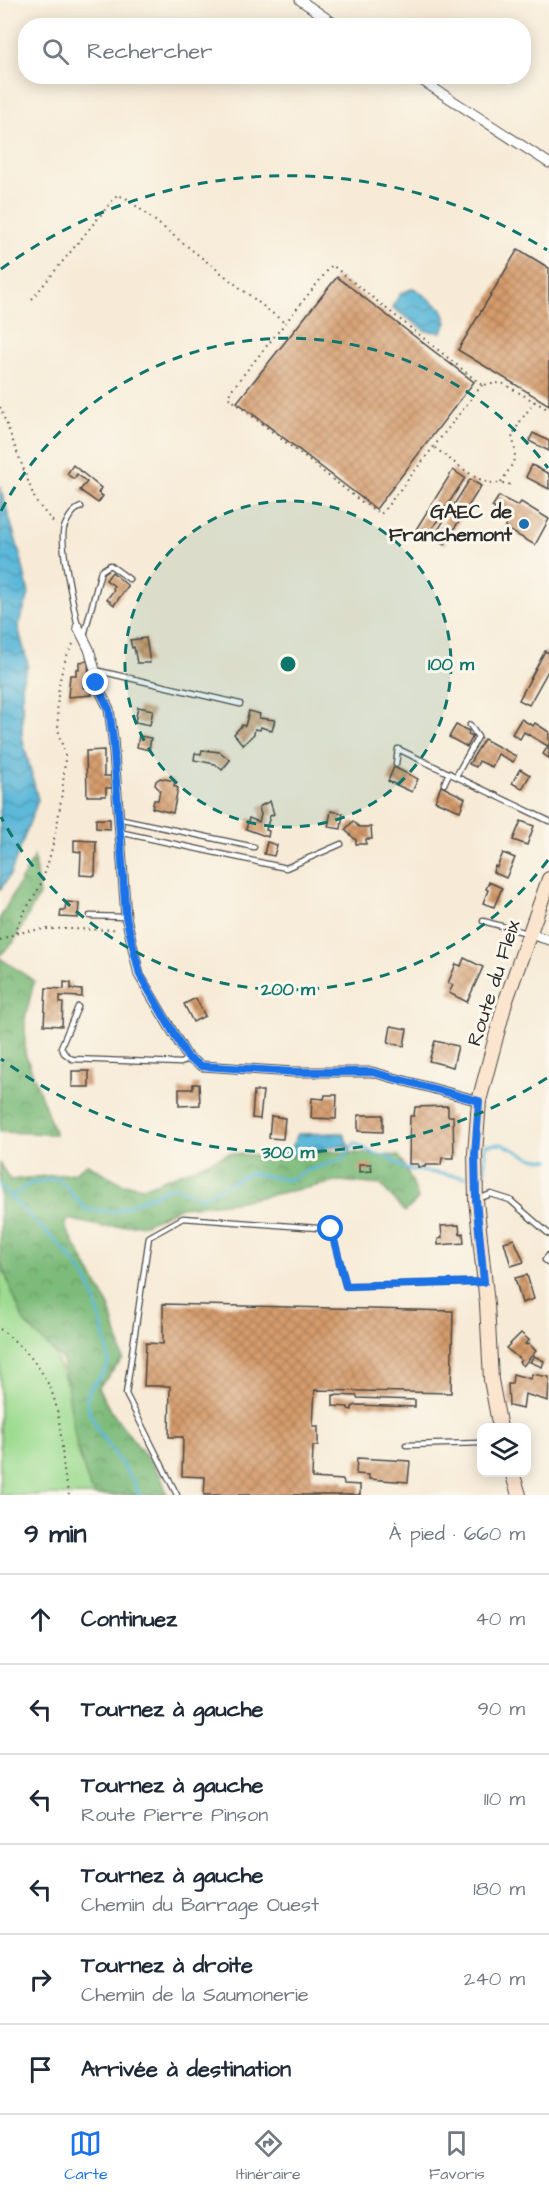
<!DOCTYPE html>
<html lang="fr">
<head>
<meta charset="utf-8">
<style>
	body { margin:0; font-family:"Architects Daughter",sans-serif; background:#f6f6f7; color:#1f2937 }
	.controls { position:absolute; right:18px; bottom:18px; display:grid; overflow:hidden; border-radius:12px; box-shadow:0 3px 15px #0003 }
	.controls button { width:54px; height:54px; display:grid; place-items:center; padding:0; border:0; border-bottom:2px solid #e0e1e3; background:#fff; color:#1f2937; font:30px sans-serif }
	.stop { position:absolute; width:18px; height:18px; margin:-14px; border:4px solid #1a73e8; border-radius:50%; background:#fff }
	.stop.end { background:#1a73e8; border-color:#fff; box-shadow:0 2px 6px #0008 }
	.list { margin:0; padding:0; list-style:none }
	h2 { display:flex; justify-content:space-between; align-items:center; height:78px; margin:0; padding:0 24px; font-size:26px }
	h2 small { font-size:20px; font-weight:400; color:#747a83 }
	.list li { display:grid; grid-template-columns:39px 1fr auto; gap:18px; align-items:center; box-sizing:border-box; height:90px; padding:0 24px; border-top:2px solid #e0e1e3 }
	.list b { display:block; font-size:22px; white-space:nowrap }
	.list p { margin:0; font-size:20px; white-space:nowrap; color:#747a83 }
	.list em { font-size:20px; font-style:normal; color:#747a83 }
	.icon { flex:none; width:33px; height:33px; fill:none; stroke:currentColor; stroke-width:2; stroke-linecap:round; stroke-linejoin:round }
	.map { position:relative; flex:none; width:549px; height:1495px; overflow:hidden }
	.search { position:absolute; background:#fff; box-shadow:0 3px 15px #0003; left:18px; right:18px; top:18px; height:66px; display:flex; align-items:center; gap:15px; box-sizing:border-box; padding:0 21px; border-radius:24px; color:#747a83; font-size:22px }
	.sheet { height:618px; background:#fff }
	nav { display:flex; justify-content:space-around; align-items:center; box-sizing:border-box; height:84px; border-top:2px solid #e0e1e3; background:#fff; font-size:16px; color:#747a83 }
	nav a { display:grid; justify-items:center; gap:3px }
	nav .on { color:#1a73e8 }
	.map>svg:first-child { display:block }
</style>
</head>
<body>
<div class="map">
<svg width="549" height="1495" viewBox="0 0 549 1495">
	<defs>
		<pattern id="forest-crowns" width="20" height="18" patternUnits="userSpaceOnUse" patternTransform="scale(1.5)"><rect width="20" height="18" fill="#7dbb7a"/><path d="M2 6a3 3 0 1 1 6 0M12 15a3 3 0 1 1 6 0" fill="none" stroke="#679864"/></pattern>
		<pattern id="water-waves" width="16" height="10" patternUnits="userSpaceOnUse" patternTransform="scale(1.5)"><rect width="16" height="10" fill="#5bb8d9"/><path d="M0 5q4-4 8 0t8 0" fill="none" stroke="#4b96b0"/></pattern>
		<pattern id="building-cross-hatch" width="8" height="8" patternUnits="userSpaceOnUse" patternTransform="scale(1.5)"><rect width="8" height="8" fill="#d59b6c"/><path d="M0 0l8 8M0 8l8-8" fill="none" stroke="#ad7f59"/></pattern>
	</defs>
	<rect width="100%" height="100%" fill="#fbf7ec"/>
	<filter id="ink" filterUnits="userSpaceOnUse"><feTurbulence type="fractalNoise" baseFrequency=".0167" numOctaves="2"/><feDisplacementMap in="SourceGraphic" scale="12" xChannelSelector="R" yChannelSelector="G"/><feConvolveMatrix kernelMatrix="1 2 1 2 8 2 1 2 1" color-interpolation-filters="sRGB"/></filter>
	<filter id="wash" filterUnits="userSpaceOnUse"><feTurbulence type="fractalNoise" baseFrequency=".008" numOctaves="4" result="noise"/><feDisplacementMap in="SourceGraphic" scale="24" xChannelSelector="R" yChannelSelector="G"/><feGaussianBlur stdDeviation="1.35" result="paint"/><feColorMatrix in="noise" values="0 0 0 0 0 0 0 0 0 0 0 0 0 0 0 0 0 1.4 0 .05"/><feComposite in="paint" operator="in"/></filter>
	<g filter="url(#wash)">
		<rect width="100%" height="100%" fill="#f7ebd7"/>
		<path fill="#9cdb90" stroke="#64835e" stroke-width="1.5" d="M0 1257 15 1267C48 1341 86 1415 102 1495H0Z"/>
		<g fill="url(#forest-crowns)" stroke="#547352" stroke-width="1.5">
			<path d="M34 857 39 895 13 943 0 955V918Z"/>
			<path d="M0 958 34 981 25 1019V1053L55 1134 0 1132Z"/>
			<path d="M327 1151 399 1156 412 1181 418 1199 405 1212 381 1185 341 1181 234 1202 181 1207 145 1224 104 1227 68 1219 65 1227 110 1308 123 1359 98 1388 110 1410 161 1476 167 1495H96L90 1488 77 1448 63 1361 24 1322 0 1261V1164L10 1180 74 1173 87 1164 123 1184 145 1187 204 1164 229 1153 269 1157Z"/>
		</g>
		<g fill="url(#water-waves)" stroke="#437282" stroke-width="1.5">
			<path d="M414 288 442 309 447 323 441 332 426 331 392 307 401 293Z"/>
			<path d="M0 486 21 558 29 594 18 627 28 665 22 682V737L38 800 10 875 0 890Z"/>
			<path d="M343 1133 350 1149 338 1145 289 1157 284 1155 291 1148 298 1134Z"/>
		</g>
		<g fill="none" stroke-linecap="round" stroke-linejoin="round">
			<g stroke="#5bb8d9" stroke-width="3">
				<path d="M485 1176V1145L502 1144 532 1158 549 1160"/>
				<path d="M0 1185C27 1219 68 1245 89 1284 94 1295 111 1354 108 1364 104 1377 87 1385 87 1399 87 1422 117 1456 129 1475 133 1481 136 1488 140 1495"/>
				<path d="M10 1198 29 1184 58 1178 86 1209 114 1212 174 1186 201 1198 249 1173 289 1180 305 1171 343 1159 355 1143 372 1153 390 1158 405 1169 466 1177"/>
			</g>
		</g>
		<g id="blocks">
			<g fill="url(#building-cross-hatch)">
				<path d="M518 249 549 268V405L458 350Z"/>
				<path d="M337 277 474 382 376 509 237 402Z"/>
				<path d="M533 433 549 441V451L529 441Z"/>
				<path d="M73 465 101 488 98 493 103 496 98 503 80 490 87 482 77 474 74 479 67 474Z"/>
				<path d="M532 465 549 474V489L526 477Z"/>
				<path d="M453 470 465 478 426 538 415 531Z"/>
				<path d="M470 479 481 486 444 545 433 538Z"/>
				<path d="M499 496 518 506 521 502 549 519 535 545 505 528 511 517 492 507Z"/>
				<path d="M112 572 128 586 114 605 107 599 114 590 113 588 114 586 106 580Z"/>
				<path d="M146 638 150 663H137L134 647 132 648 130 640Z"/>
				<path d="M545 651 549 653V669L529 705 519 700Z"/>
				<path d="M88 661 89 681 83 682V688H91L92 695 68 697 70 675H76V669H79V662Z"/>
				<path d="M138 707 153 710 150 725 135 722Z"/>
				<path d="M249 711 260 714 259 718 275 720 272 731 261 727 260 730 255 729 254 734 243 745 234 734 242 725 245 726Z"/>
				<path d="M521 719 533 726 535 723 549 732V758L543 754 548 746 524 732 520 739 512 734Z"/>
				<path d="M456 725 469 731 468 734 473 736 467 747 449 737Z"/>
				<path d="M139 736 151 738 149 750 137 747Z"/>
				<path d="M484 739 516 756 513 762 498 754 492 767 479 761 476 767 469 764Z"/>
				<path d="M104 750V776H111L112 788H106V796H87L86 751Z"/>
				<path d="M202 750 220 752 230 760 222 770 215 764 194 760 195 753 201 754Z"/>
				<path d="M394 767 418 779 412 792 388 781Z"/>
				<path d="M520 769 530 775 522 789 512 783Z"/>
				<path d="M160 778 175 781 174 786 178 788 173 813 152 808 154 800H158L160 790 155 785 156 781Z"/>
				<path d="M441 786 465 798 460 811 435 801Z"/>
				<path d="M270 801 274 814 270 816 266 830 269 831 268 837 246 829 249 818 259 822 261 815 259 807Z"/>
				<path d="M331 811 343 813 341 829 328 827Z"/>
				<path d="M96 819H110V829L96 828Z"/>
				<path d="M353 821 359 827H371L372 839H366V844H356V840L345 830Z"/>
				<path d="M521 821 534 826 527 845 513 840Z"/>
				<path d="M74 840 96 841 95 876 80 875 81 852 74 851Z"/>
				<path d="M267 842 277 845 274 856 264 854Z"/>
				<path d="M503 853 515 858 506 878 493 872 495 866 497 867Z"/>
				<path d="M489 882 502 888 494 907 483 903 488 890 486 889Z"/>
				<path d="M66 902 79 903 78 918 60 917 61 910H65Z"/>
				<path d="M464 958 483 967 467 1002 449 993 453 985 448 983 456 964 461 966Z"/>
				<path d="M64 982 71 983V989L82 990V997L60 996V1003H63L62 1026 44 1025 46 988 64 989Z"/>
				<path d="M196 998 205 1016 193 1022 184 1004Z"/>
				<path d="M391 1026 407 1029 404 1046 388 1043Z"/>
				<path d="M435 1041 458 1046 453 1067 429 1061Z"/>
				<rect x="72" y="1071" width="17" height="16"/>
				<path d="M193 1084H199L200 1105 179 1106V1089H193Z"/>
				<path d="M254 1091H263L260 1119 252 1118Z"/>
				<path d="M325 1095H337L336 1119 311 1118 312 1098 324 1099Z"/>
				<path d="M448 1106V1116H453L454 1158H442L441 1165H425V1167H418V1164H409L410 1116H414L415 1107Z"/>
				<path d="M358 1115H383V1132L358 1131Z"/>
				<path d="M271 1116 285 1118 283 1139 269 1138Z"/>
				<path d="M359 1164H371L372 1171 359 1172Z"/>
				<path d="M459 1225 460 1234 463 1233 464 1243 438 1245V1239L442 1238 441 1226Z"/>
				<path d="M514 1239 524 1262 511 1266 504 1242Z"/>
				<path d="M527 1275 534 1299 522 1303 515 1278Z"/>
				<path d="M163 1304 453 1311 451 1393 315 1390 313 1426H318V1446H313L312 1478 343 1480 344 1484 360 1485V1495H204L205 1477 182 1476 183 1437H169L170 1386H144L146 1343 163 1344Z"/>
				<path d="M521 1333 529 1340 525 1344 527 1345 529 1344 536 1351 523 1366 519 1362 521 1360 506 1348Z"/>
				<path d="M534 1356 544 1361 542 1367 530 1362Z"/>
				<path d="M513 1374 531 1379 532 1374 549 1377 548 1401 525 1394 523 1409 509 1406 508 1384H512Z"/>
				<path d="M333 1395 357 1396V1398L415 1400V1407L357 1405 352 1407V1410L348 1409V1407L333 1406Z"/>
				<path d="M357 1458 410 1461 408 1482 369 1479V1475L356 1474Z"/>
			</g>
		</g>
	</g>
	<g filter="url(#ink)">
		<use href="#blocks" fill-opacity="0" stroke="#4a4845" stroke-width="1.5"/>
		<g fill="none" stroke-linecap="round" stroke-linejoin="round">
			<defs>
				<g id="service">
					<path d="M78 627C74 607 59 544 64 528 67 520 73 510 81 507"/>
					<path d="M84 636 101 571 110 565 129 579"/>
					<path d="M95 670 240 704"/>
					<path d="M396 764 398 749 549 821"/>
					<path d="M456 776 478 737 470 725"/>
					<path d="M444 784 449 773"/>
					<path d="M118 818 254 847"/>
					<path d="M119 832 286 868 341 844"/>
					<path d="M90 916 126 917"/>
					<path d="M483 921 527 933"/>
					<path d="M78 1007 61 1047 64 1053 72 1059 181 1063 188 1058"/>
					<path d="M478 1199 491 1194 510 1200 549 1234"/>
					<path d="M549 1255 545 1260 549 1263"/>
					<path d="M406 1445 482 1443"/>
					<path d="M177 1495 126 1394 149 1237 183 1218 331 1229 346 1286 482 1282"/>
				</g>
				<g id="minor">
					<path d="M300 0 338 26"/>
					<path d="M415 76 549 163"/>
					<path d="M78 627 89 649 95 670 96 683 109 709 113 739 126 917 139 975 188 1058 202 1066 293 1072H372L479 1101"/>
					<path d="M530 934 549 940"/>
				</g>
				<g id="secondary">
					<path d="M500 1428 491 1380 487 1304 476 1200 475 1154 479 1101 505 1003 549 879"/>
					<path d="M512 1472 519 1495"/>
				</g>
			</defs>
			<use href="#service" stroke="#4a4845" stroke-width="7"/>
			<use href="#minor" stroke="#4a4845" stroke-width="11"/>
			<use href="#secondary" stroke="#4a4845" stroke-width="16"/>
			<g stroke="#4a4845" stroke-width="2" stroke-dasharray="1.5 4.5" stroke-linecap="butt">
				<path d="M32 299 117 195 126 198 286 324"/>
				<path d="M482 385 381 514 359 500 228 397 232 389 332 265 482 385 502 383 549 410"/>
				<path d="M0 407 36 502 56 525"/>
				<path d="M435 448C448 457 476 482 492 483 499 484 503 482 511 485"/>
				<path d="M501 482C513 463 519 459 512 436L521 420 535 401"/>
				<path d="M16 933C19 914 35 899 42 881 53 852 60 813 63 783 64 774 65 764 65 755 64 748 60 741 59 733 55 704 58 666 75 641"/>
				<path d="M0 940C36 922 79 932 118 929"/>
				<path d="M0 1329C24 1347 47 1372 55 1402 64 1432 60 1465 69 1495"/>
			</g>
			<use href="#service" stroke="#fff" stroke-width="4.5"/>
			<use href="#minor" stroke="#fff" stroke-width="9"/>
			<use href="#secondary" stroke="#fce5cf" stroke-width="14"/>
		</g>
	</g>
	<g fill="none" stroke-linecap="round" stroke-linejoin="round" filter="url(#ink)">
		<path stroke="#1a73e8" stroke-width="8" d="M96 683 109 709 113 739 126 917 140 975 188 1058 202 1066 293 1072H372L479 1101 475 1154 476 1200 484 1282 346 1286 331 1229"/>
	</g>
	<circle cx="288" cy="664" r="163" fill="#0f766e" fill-opacity=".12"/>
	<g fill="none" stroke="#0f766e" stroke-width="3" stroke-dasharray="10 8">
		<circle cx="288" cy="664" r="163"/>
		<path d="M548 860A325 325 0 0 1 1 817M1 511A325 325 0 0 1 548 468"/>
		<path d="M547 1078A488 488 0 0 1 1 1059M1 269A488 488 0 0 1 547 250"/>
	</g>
	<circle fill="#1f6fb2" stroke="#fbf7ec" stroke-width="2" cx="524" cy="524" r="6"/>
	<g text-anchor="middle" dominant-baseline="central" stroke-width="6" stroke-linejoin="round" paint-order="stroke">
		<g font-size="20" font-weight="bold" fill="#2b2b2b" stroke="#fbf7ec" text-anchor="end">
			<text x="512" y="512">GAEC de<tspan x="512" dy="23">Franchemont</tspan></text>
		</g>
		<g font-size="20" fill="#2b2b2b" stroke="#fbf7ec">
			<text transform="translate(494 983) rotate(-72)">Route du Fleix</text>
		</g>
	</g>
	<circle cx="288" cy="664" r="9" fill="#0f766e" stroke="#fbf7ec" stroke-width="3"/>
	<g font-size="18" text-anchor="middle" font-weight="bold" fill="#0f766e" stroke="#fbf7ec" stroke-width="6" stroke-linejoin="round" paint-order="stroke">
		<text x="451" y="670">100 m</text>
		<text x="288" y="995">200 m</text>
		<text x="288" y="1158">300 m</text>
	</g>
</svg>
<div class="controls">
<button><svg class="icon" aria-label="layers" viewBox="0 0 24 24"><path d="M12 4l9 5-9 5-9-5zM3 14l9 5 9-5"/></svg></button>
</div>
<div class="stop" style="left:331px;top:1229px"></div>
<div class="stop end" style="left:96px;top:683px"></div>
<div class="search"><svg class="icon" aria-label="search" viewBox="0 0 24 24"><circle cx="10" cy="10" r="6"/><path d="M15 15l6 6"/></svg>Rechercher</div>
</div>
<section class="sheet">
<h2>9 min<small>À pied · 660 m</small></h2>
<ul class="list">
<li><svg class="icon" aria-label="ahead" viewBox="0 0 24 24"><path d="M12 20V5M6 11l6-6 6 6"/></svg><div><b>Continuez</b></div><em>40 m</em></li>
<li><svg class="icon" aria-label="left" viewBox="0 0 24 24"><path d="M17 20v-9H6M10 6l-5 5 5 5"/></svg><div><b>Tournez à gauche</b></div><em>90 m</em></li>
<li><svg class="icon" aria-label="left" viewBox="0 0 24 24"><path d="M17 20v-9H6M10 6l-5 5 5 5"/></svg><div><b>Tournez à gauche</b><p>Route Pierre Pinson</p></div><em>110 m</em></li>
<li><svg class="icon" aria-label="left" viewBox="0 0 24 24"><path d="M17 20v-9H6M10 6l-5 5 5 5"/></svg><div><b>Tournez à gauche</b><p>Chemin du Barrage Ouest</p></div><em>180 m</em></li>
<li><svg class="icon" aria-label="right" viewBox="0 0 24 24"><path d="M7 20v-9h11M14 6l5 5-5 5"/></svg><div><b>Tournez à droite</b><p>Chemin de la Saumonerie</p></div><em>240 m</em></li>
<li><svg class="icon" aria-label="arrive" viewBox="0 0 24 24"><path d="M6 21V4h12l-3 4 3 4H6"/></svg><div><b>Arrivée à destination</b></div></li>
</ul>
</section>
<nav>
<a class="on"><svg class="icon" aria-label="map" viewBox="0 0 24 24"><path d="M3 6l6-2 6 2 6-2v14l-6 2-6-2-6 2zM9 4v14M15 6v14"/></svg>Carte</a>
<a><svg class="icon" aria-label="directions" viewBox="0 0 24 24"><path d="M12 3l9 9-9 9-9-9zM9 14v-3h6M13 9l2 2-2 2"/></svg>Itinéraire</a>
<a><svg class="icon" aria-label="saved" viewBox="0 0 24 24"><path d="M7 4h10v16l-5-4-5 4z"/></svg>Favoris</a>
</nav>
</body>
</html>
